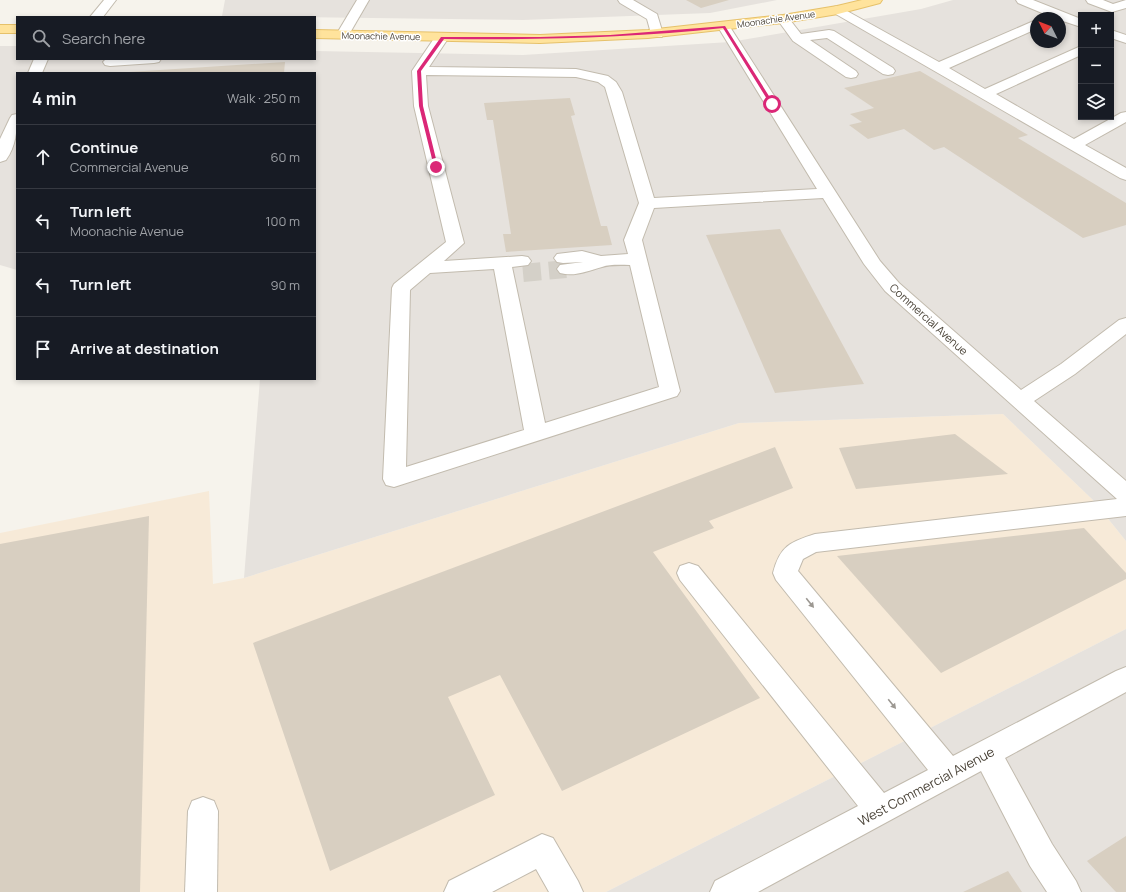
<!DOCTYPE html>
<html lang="en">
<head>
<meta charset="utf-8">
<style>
	body { margin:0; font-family:Manrope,sans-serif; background:#20242c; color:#f1f3f6 }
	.controls { position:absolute; right:12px; top:12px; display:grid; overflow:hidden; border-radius:0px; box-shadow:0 2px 6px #0003 }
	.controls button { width:36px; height:36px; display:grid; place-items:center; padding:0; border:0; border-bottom:1px solid #363941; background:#171b24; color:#f1f3f6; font:20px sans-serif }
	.compass { position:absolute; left:1030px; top:12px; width:36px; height:36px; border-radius:50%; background:#171b24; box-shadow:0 2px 6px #0003; rotate:312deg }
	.stop { position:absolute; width:12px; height:12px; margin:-9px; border:3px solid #db2777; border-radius:50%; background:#fff }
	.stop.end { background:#db2777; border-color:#fff; box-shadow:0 1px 4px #0008 }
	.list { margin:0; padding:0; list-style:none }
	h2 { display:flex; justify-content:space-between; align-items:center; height:52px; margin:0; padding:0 16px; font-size:17px }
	h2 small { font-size:13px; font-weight:400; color:#9ea1a6 }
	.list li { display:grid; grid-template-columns:26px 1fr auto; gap:12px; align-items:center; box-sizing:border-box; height:64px; padding:0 16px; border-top:1px solid #363941 }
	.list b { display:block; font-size:15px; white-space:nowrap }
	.list p { margin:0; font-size:13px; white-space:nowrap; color:#9ea1a6 }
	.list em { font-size:13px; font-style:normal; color:#9ea1a6 }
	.icon { flex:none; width:22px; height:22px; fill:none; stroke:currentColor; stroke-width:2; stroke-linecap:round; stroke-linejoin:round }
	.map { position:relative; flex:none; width:1126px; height:892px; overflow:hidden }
	.search { position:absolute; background:#171b24; box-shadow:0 2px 6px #0003; left:16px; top:16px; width:300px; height:44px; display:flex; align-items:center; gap:10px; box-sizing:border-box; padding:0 14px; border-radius:0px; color:#9ea1a6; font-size:15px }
	.panel { position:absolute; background:#171b24; box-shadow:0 2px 6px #0003; left:16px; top:72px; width:300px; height:308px; border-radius:0px }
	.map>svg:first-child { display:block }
</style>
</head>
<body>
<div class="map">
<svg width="1126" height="892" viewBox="0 0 1126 892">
	<rect width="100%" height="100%" fill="#f6f3ec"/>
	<path fill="#f7ead8" d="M1003 414 1093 500 1126 541V629L606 892H0V533L209 491 213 584 244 578 739 423Z"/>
	<g fill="#e6e2dd" fill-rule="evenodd">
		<path d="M225 0H777L710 13 523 20 217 16H222Z"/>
		<path d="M953 0H1126V541L1093 500 1003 414 739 423 244 578 260 379H315V73H17V270L0 265V46H17V59H315V51L523 55 730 42 921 9ZM1081 15H1111V117H1081ZM1036 18H1060V42H1036Z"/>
		<path d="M1126 629V892H606Z"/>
	</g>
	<g fill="#d8cfc1">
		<path d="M686 0H729L701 8Z"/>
		<path d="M285 62 284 73H129V72Z"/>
		<path d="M920 71 1028 135 1018 138 1126 203V225L1083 238 944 147 934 150 904 129 868 139 849 125 862 122 850 114 874 108 844 88Z"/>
		<path d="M570 98 575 115 571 116 601 226H607L612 245 506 252 503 234H511L493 120H487L484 103Z"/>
		<path d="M780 229 864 384 775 393 706 235Z"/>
		<path d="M955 434 1008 474 856 489 839 448Z"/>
		<path d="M775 447 793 488 709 521 714 528 653 552 760 698 562 791 500 675 448 697 495 795 330 871 253 643Z"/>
		<path d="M149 516 140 892H0V544Z"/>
		<path d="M1084 528 1126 573V579L941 673 837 556Z"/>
		<path d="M1126 836V892H1116L1087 861Z"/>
		<path d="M1008 871 1022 892H963Z"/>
	</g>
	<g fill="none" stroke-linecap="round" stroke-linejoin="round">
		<path stroke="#d4d0c8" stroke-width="18" stroke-dasharray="18 8" stroke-linecap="butt" d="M523 273 566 269"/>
		<defs>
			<g id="minor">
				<path d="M104 0H116L103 17H90Z"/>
				<path d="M357 0H369L347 38H337L336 35Z"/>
				<path d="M618 0H633L657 14 663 34 662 37H652L647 19 620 3Z"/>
				<path d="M1016 0H1033L1081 19V27L1060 20V18H1044L1047 15 1018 3Z"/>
				<path d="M1086 0H1103L1113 4 1126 0V8L1112 12 1088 3Z"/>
				<path d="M838 6 939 62 1036 20V29L949 68 985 89 1081 46V55L996 94 1074 139 1121 113 1126 112V122L1085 145 1126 168V180L1120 178 834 13 832 10 834 7Z"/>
				<path d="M783 15 787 16 801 34 829 30 834 31 893 68 895 71 893 74 888 75 883 74 827 38 810 40 856 71 858 74 856 77 851 78 846 77 793 41 777 19 779 16Z"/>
				<path d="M724 23 729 24 730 27 880 261 899 283 1021 390 1061 364 1119 320 1126 318V334L1075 374 1034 401 1126 481V516L816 552 803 559 798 571 953 756 1116 671 1126 667V692L1005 758 1052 844 1076 881 1081 892H1047L1030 866 981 771 758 892H710L715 881 858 806 680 580 677 573 680 566 689 563 698 566 884 793 928 770 776 580 773 573C780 546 790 542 815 534L1117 499 885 291 864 264 823 198 654 208 642 240 680 391 677 396 394 487 386 485 383 479 392 288 394 284 446 242 414 106 412 71 437 34H447L449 37 429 67 576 69 608 76 616 82 622 92 654 198 817 189 718 27 719 24ZM426 75 576 77 598 82 605 87 639 203 624 240 628 254 601 256 582 251 557 254 554 258 557 262 563 263 583 262 560 265 557 269 560 273C575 277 587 271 602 267 610 264 621 265 630 265L659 387 545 423 512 267 528 265 531 261 528 257 522 256 444 261 464 243 428 106ZM494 269 524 430 406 467 410 290 430 273Z"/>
				<path d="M1111 30 1126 35V43L1111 38Z"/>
				<path d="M34 59H48L42 73H28Z"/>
				<path d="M106 59H161L159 62 154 63 110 66 105 65 103 62Z"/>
				<path d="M17 114C17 131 16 146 6 160L0 162V139L10 118 12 115Z"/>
				<path d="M203 797 214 801 218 811 217 892H185L188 811 192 801Z"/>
				<path d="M542 834 553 838 578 881 583 892H549L536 869 492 892H444L449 881Z"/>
			</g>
			<g id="major">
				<path d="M862 0H882L880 3 838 14 783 23 648 38 540 43 315 38V30L540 35 648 30 783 15 837 6Z"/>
				<rect x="0" y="25" width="17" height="8"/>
			</g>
		</defs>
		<use href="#minor" stroke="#c2bbae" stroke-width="2"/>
		<use href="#major" stroke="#e6c16a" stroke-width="2"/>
		<use href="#minor" fill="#fff" fill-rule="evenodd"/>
		<use href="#major" fill="#ffe39c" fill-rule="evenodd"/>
	</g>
	<defs><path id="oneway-solid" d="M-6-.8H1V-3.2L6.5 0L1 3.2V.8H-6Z"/></defs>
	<g fill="#9c9892">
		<use href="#oneway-solid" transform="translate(810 603) rotate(51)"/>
		<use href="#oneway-solid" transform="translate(892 704) rotate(51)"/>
	</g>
	<path fill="#db2777" d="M725 26 774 104H770L723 28C630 38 537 40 444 39L421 71 423 106 438 167 436 168 434 167 419 106 417 71 441 37H540L610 35Z"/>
	<g text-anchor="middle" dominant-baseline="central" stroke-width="3" stroke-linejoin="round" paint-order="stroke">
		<g font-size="9" fill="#4b4439" stroke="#fff">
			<text transform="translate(776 19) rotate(-8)">Moonachie Avenue</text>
			<text transform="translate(381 36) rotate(1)">Moonachie Avenue</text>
		</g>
		<g font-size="11" fill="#4b4439" stroke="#fff">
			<text transform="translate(929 319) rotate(42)">Commercial Avenue</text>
		</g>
		<g font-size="13" fill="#4b4439" stroke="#fff">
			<text transform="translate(926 786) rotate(-28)">West Commercial Avenue</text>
		</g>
	</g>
</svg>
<div class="controls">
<button>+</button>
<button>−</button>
<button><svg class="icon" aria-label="layers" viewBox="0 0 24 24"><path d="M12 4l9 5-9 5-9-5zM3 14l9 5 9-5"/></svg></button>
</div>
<svg class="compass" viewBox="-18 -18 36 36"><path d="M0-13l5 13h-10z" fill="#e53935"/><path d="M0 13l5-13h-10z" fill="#9ea1a6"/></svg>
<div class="stop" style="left:772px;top:104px"></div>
<div class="stop end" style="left:436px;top:167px"></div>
<div class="search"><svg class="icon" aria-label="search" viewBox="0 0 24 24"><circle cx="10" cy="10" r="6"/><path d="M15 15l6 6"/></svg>Search here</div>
<section class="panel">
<h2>4 min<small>Walk · 250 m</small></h2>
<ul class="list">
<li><svg class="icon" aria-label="ahead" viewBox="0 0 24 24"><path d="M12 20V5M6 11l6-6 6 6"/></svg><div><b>Continue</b><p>Commercial Avenue</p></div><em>60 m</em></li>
<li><svg class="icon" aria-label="left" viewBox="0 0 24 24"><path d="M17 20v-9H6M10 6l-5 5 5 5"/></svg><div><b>Turn left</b><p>Moonachie Avenue</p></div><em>100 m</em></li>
<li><svg class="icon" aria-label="left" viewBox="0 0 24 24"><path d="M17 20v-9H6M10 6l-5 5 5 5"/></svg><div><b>Turn left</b></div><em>90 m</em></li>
<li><svg class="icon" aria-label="arrive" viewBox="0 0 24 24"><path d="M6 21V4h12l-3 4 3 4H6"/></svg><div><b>Arrive at destination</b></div></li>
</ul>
</section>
</div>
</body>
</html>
